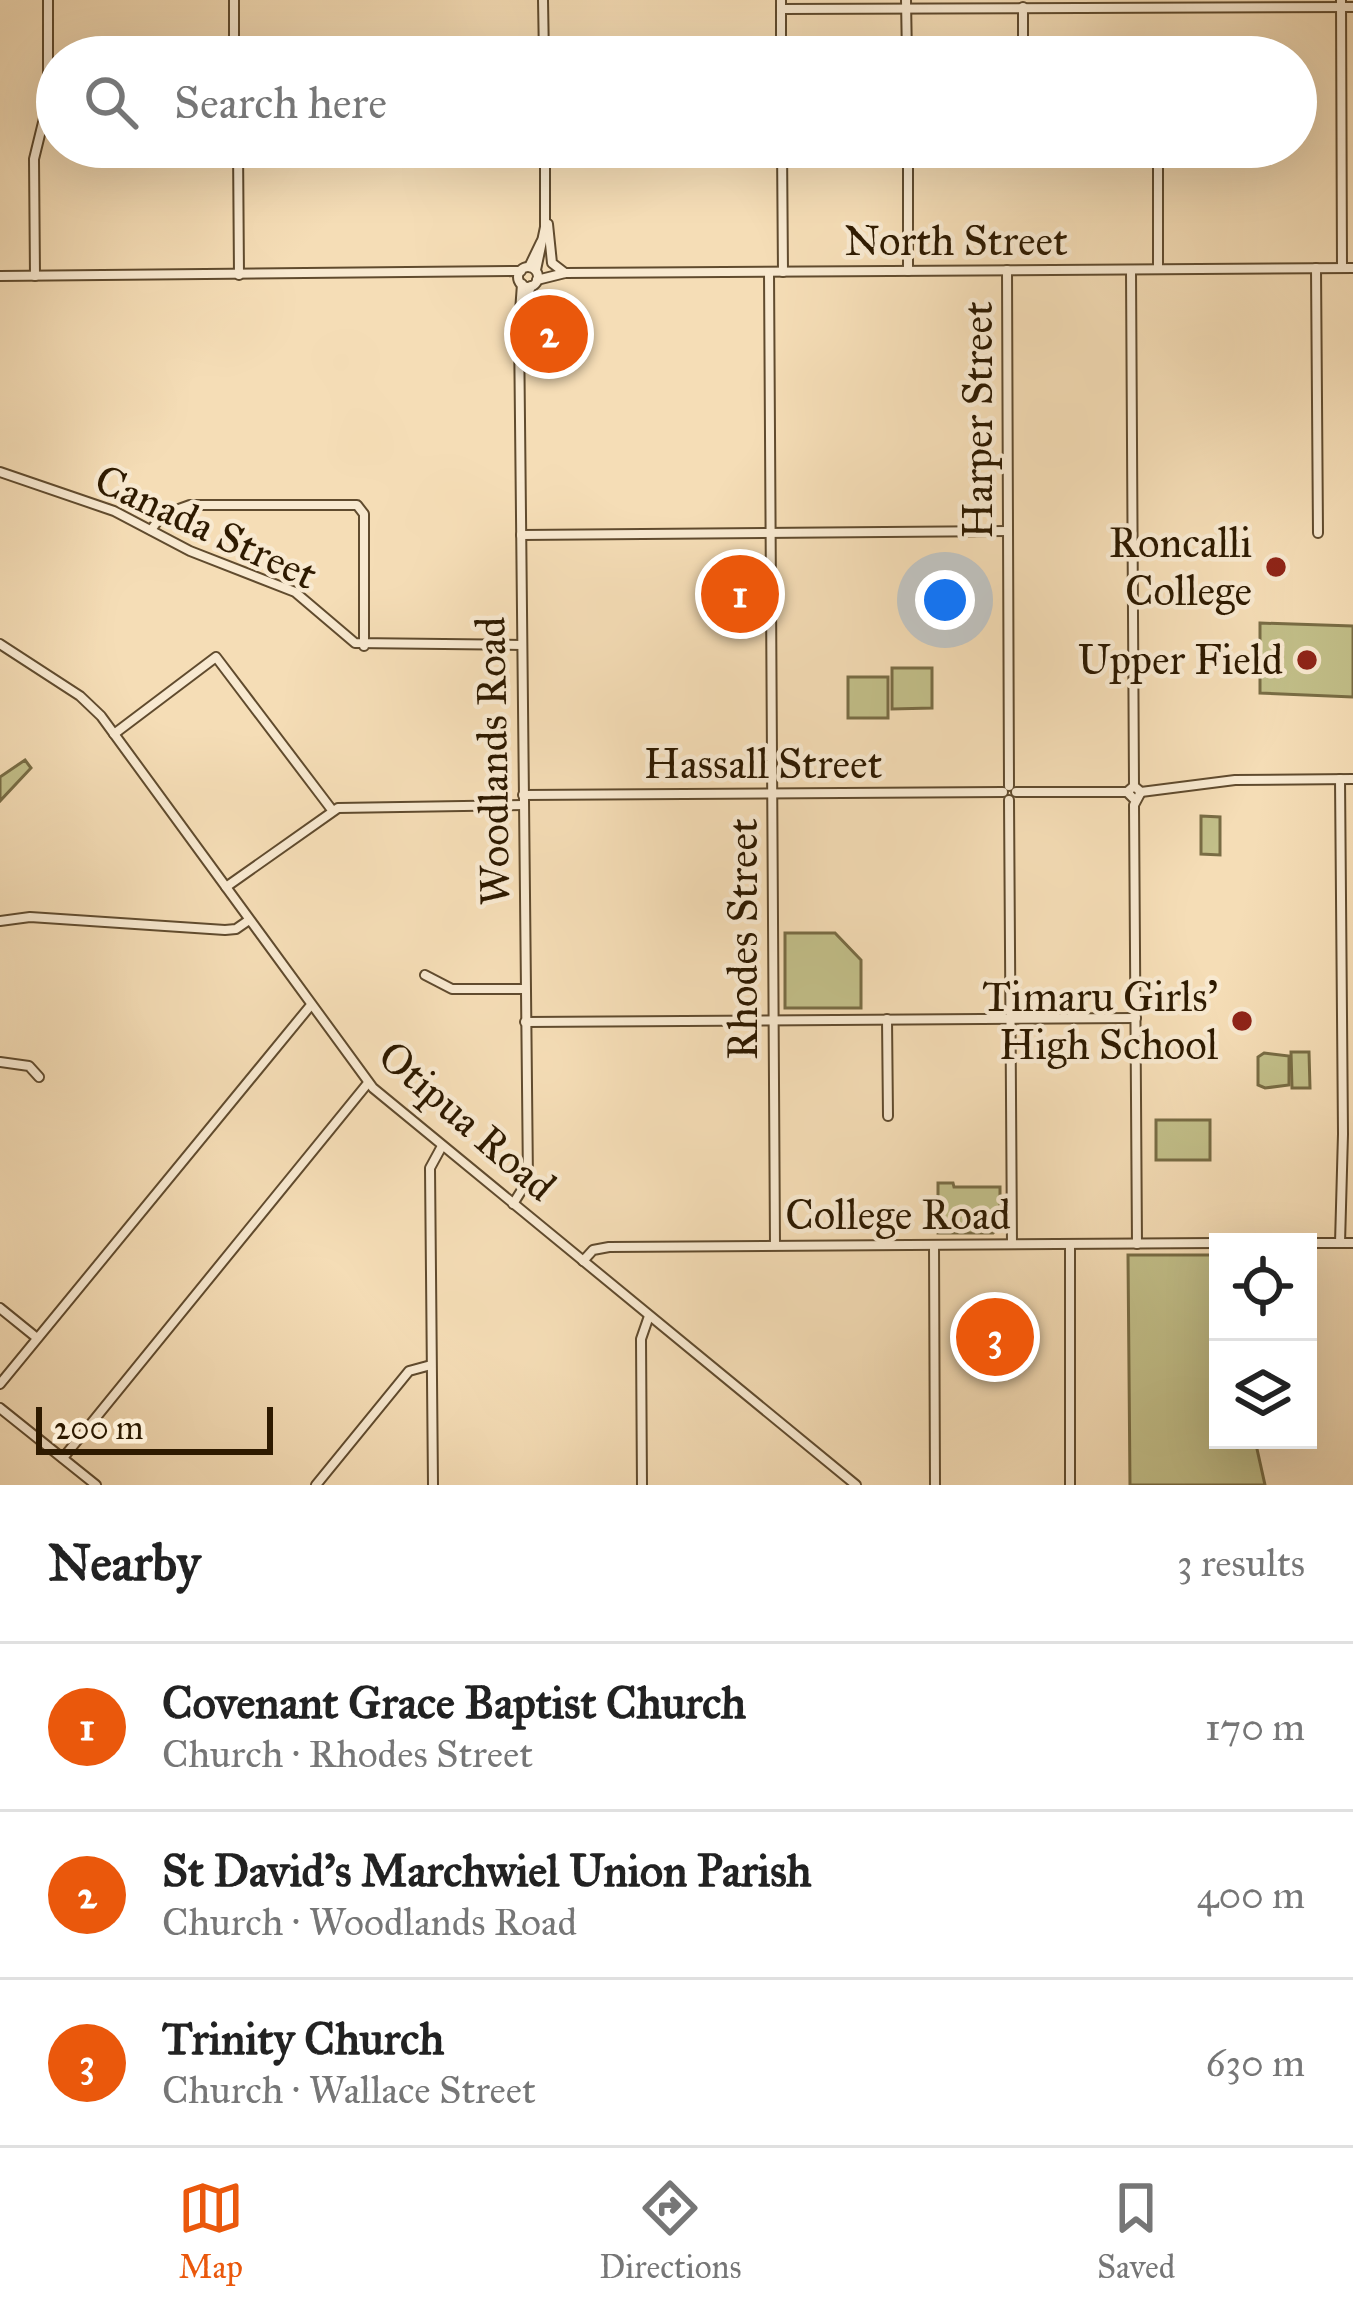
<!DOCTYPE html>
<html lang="en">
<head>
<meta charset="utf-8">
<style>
	body { margin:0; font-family:"IM FELL Great Primer",serif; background:#f6f6f6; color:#222 }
	.controls { position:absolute; right:36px; bottom:36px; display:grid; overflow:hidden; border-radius:0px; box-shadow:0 12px 48px #0002 }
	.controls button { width:108px; height:108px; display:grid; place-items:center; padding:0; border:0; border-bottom:3px solid #e0e0e0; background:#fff; color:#222; font:60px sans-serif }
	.scale { position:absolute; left:36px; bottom:30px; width:237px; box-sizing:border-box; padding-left:12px; border:6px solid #2e1a00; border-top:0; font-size:33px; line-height:42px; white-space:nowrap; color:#2e1a00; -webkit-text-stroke:9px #f8e9d0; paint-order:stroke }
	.you { position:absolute; left:945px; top:600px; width:42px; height:42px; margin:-30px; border:9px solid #fff; border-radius:50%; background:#1a73e8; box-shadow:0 0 0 18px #1a73e833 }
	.badge { display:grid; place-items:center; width:78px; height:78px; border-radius:50%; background:#ea580c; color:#fff; font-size:39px; font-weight:700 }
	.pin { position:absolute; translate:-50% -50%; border:6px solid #fff; box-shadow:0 3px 12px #0006 }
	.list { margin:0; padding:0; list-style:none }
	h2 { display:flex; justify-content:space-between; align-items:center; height:156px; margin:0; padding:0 48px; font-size:51px }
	h2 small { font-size:39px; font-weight:400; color:#767676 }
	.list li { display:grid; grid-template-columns:78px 1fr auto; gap:36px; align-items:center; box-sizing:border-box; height:168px; padding:0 48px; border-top:3px solid #e0e0e0 }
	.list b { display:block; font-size:45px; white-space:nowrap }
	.list p { margin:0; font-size:39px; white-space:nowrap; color:#767676 }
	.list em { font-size:39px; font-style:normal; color:#767676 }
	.icon { flex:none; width:66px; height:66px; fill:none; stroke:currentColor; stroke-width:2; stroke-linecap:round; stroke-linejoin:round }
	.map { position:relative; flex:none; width:1353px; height:1485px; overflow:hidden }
	.search { position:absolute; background:#fff; box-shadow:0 12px 48px #0002; left:36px; right:36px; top:36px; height:132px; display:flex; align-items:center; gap:30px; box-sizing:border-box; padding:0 42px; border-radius:66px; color:#767676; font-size:45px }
	.sheet { height:660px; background:#fff }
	nav { display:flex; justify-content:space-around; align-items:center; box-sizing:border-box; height:168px; border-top:3px solid #e0e0e0; background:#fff; font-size:33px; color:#767676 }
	nav a { display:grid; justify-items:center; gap:6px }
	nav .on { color:#ea580c }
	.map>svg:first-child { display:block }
</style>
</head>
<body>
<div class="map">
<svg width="1353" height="1485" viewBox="0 0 1353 1485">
	<rect width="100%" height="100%" fill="#f5ddb6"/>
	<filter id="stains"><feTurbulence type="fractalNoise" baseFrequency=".00167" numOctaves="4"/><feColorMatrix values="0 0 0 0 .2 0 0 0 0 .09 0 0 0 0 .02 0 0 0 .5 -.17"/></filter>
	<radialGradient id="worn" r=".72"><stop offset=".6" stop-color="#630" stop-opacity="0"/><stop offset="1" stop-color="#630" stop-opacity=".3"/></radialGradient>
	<g fill="#c2bf89" stroke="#786c44" stroke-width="3">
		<path d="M1260 623 1353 626V697L1260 693Z"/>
		<path d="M892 668H932V708L892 709Z"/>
		<path d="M888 677V718H848V677Z"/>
		<path d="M25 760 31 768 0 801V777Z"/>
		<path d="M1201 816 1220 817V855L1201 854Z"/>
		<path d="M785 933H835L861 960V1008H785Z"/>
		<path d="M1291 1052H1309L1310 1088H1292Z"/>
		<path d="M1264 1053 1289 1056V1085L1265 1088 1258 1085V1057Z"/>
		<rect x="1156" y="1120" width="54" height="40"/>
		<path d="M938 1183H953L954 1187H1000V1225L993 1233H938Z"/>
		<path d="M1128 1255H1218V1440H1255L1265 1485H1130Z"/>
	</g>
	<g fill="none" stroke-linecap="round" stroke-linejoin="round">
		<defs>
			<g id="minor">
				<path d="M234 0V57"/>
				<path d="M543 0 544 57"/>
				<path d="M781 0V57"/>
				<path d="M906 0 907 57"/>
				<path d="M1341 0 1342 268"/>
				<path d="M1023 7V57"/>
				<path d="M781 9 1353 7"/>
				<path d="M238 147 239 275"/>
				<path d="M782 147 783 272"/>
				<path d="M1158 148V269"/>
				<path d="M548 224 552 263 565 273"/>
				<path d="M529 267 541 242"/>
				<circle cx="528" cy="277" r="10"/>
				<path d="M1316 268 1318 533"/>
				<path d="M536 270 545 227V147"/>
				<path d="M1007 270 1009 786"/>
				<path d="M908 271V147"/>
				<path d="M1131 271 1134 786"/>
				<path d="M769 272 775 1245"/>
				<path d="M0 276 521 271"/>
				<path d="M35 276 34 159 48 102V0"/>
				<path d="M537 280 565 273 1353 268"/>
				<path d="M522 312 531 286"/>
				<path d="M0 472 114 511 190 551 295 592 355 643 522 645"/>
				<path d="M151 530 162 515 190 505H357L364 514V646"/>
				<path d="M521 535 1008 531"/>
				<path d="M0 644 80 696 101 716 373 1088 856 1485"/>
				<path d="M114 734 216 657 332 810"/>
				<path d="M1016 792H1127"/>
				<path d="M1141 792 1235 780 1353 779"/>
				<path d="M523 795 1003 792"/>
				<path d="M1134 799 1127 792 1134 786 1141 792 1134 805 1137 1244"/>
				<path d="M1009 800 1012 1244"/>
				<path d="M226 887 338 808 524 805"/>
				<path d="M0 921 30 917 225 930 236 929 249 920"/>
				<path d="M425 975 452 989H525"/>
				<path d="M887 1019 888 1116"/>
				<path d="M525 1022 1136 1018"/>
				<path d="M0 1062 29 1066 39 1077"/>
				<path d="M513 1204 528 1180 519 326 522 284"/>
				<path d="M1308 1243H1353"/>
				<path d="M1340 1243 1343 1134 1340 779"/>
				<path d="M1070 1244V1485"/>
				<path d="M934 1245 935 1485"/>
				<path d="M583 1261 593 1250 609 1247 1218 1243"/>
				<path d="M0 1308 37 1338"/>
				<path d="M0 1384 311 1005"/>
				<path d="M0 1408 96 1485"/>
				<path d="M63 1458 368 1083"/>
				<path d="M316 1485 409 1371 431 1365"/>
				<path d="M433 1485 430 1168 442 1146"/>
				<path d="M642 1485 641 1339 649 1316"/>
			</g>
		</defs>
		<use href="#minor" stroke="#604b2e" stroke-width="12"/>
		<use href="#minor" stroke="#f8e9d0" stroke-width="8"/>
	</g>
	<g fill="#8f2418" stroke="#f8e9d0" stroke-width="4.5">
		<circle cx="1276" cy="567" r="12"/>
		<circle cx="1307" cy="660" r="12"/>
		<circle cx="1242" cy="1021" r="12"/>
	</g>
	<g text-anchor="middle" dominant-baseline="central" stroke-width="9" stroke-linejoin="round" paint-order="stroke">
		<g font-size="42" fill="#2e1a00" stroke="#f8e9d0">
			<text x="956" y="241">North Street</text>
			<text transform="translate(978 420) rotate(-90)">Harper Street</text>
			<text transform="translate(206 527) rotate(25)">Canada Street</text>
			<text transform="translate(493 761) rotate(-91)">Woodlands Road</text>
			<text x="763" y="764">Hassall Street</text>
			<text transform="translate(743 939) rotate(-90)">Rhodes Street</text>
			<text transform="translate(467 1121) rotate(41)">Otipua Road</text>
			<text x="898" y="1215">College Road</text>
		</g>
		<g font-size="42" fill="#2e1a00" stroke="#f8e9d0" text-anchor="end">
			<text x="1252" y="543">Roncalli<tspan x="1252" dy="48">College</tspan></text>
			<text x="1283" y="660">Upper Field</text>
			<text x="1218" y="997">Timaru Girls'<tspan x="1218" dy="48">High School</tspan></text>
		</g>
	</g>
	<rect width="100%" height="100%" filter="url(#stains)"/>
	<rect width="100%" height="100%" fill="url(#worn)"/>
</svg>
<div class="controls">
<button><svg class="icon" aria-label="locate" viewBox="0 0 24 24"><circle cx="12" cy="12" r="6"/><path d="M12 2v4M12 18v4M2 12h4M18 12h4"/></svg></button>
<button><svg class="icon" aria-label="layers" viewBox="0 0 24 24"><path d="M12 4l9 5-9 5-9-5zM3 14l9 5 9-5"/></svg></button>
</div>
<div class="scale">200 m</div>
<div class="you"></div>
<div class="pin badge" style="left:740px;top:594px">1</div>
<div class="pin badge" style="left:549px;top:334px">2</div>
<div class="pin badge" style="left:995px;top:1337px">3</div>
<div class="search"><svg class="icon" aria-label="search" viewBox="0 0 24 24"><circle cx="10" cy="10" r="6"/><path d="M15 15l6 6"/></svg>Search here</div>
</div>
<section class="sheet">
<h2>Nearby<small>3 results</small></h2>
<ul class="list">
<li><span class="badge">1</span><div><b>Covenant Grace Baptist Church</b><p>Church · Rhodes Street</p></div><em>170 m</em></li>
<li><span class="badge">2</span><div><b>St David's Marchwiel Union Parish</b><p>Church · Woodlands Road</p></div><em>400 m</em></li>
<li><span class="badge">3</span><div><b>Trinity Church</b><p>Church · Wallace Street</p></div><em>630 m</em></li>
</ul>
</section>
<nav>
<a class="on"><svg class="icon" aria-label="map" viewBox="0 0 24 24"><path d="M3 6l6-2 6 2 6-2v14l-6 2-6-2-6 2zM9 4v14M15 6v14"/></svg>Map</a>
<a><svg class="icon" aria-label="directions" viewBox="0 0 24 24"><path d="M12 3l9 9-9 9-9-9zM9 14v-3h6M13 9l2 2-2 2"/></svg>Directions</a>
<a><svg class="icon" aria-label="saved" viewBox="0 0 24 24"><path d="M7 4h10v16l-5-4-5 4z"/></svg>Saved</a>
</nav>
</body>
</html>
